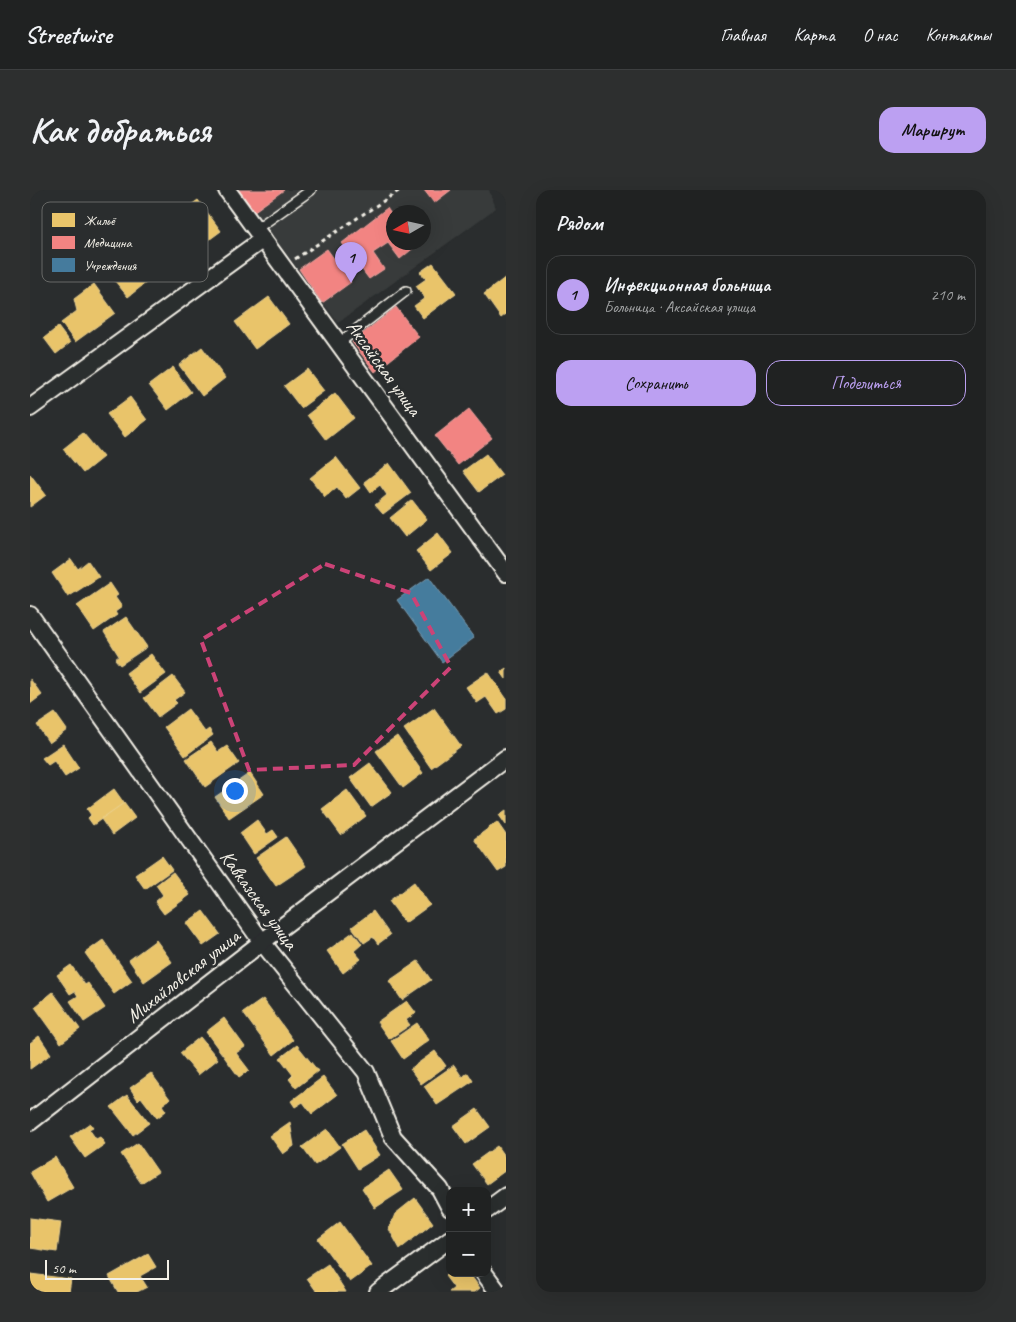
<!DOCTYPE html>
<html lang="ru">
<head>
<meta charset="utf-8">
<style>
	body { margin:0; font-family:Caveat,sans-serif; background:#2d2f2f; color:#f1f3f6 }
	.controls { position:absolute; right:15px; bottom:15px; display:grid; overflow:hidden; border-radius:10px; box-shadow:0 5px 20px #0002 }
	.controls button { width:45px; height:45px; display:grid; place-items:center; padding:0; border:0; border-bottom:1px solid #3d3f40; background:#202222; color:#f1f3f6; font:25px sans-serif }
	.compass { position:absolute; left:356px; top:15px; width:45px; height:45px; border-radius:50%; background:#202222; box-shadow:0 5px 20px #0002; rotate:261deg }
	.scale { position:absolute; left:15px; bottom:12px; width:124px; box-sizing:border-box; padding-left:5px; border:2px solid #f4f1e8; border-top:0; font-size:14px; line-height:18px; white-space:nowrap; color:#f4f1e8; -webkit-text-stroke:4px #2a2d2e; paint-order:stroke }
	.you { position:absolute; left:204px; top:600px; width:18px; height:18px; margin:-12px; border:4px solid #fff; border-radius:50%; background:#1a73e8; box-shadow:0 0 0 8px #1a73e833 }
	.badge { display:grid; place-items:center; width:32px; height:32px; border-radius:50%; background:#bca0f2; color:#111; font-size:16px; font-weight:700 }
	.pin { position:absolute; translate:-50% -41px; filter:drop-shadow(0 1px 2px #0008) }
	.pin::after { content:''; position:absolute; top:26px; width:18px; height:15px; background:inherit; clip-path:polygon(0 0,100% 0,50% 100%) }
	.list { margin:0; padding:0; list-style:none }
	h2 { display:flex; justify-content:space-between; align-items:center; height:65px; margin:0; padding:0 20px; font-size:21px }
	h2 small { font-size:16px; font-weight:400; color:#a2a4a5 }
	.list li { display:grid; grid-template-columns:32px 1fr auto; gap:15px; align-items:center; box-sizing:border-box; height:80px; margin:0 10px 10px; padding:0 10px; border:1px solid #3d3f40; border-radius:15px }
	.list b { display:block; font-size:19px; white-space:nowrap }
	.list p { margin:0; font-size:16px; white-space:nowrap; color:#a2a4a5 }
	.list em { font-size:16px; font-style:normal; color:#a2a4a5 }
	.actions { display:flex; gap:10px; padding:15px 20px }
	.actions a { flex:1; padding:11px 0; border:1px solid #bca0f2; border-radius:15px; text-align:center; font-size:18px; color:#bca0f2 }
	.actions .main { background:#bca0f2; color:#111 }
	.map { position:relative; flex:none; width:476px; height:1102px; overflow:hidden; border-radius:15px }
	header { display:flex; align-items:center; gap:30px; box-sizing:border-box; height:70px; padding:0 25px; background:#202222; border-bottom:1px solid #3d3f40 }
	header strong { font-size:24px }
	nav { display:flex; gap:28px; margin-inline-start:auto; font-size:18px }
	.intro { display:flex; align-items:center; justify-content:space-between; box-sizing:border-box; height:120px; padding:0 30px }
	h1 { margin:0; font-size:35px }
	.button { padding:12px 22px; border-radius:15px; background:#bca0f2; color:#111; font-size:18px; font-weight:700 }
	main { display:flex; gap:30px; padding:0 30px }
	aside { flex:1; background:#202222; border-radius:15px; box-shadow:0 5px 20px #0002 }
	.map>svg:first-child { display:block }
</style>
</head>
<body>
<header>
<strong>Streetwise</strong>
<nav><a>Главная</a><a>Карта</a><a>О нас</a><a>Контакты</a></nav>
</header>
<div class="intro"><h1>Как добраться</h1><a class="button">Маршрут</a></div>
<main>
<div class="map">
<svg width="476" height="1102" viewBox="0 0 476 1102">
	<rect width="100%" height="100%" fill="#2a2d2e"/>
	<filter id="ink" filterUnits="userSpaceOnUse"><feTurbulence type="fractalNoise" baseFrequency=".02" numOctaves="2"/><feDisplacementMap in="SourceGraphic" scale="10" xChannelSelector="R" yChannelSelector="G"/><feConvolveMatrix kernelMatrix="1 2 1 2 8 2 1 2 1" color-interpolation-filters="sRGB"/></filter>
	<g filter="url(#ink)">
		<path fill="#373a3a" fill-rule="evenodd" d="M209 0H459L466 18 308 133ZM363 22H393V52H363Z"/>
		<g fill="#e9c46a" stroke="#ecd290">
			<path d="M168 10 191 41 164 61 140 30Z"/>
			<path d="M110 62 127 84 98 107 80 85Z"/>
			<path d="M403 73 426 103 393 128 384 116 395 108 386 96 396 89 390 82Z"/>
			<path d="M476 87V124L471 128 454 104Z"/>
			<path d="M64 94 85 123 45 152 31 133 47 121 44 109Z"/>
			<path d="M239 107 259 134 225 159 205 132Z"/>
			<path d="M28 137 40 153 26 164 14 148Z"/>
			<path d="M172 157 195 188 172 206 149 175Z"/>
			<path d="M143 177 161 202 138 220 119 195Z"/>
			<path d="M277 179 294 201 271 218 254 196Z"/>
			<path d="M305 203 324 228 296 250 277 225Z"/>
			<path d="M100 207 117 230 95 247 77 224Z"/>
			<path d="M53 243 73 267 53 283 33 259Z"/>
			<path d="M456 264 472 285 449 302 433 281Z"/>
			<path d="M306 267 330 298 316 309 307 297 295 307 280 288Z"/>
			<path d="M359 273 381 303 353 324 345 315 357 305 350 295 341 302 334 292Z"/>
			<path d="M0 284 16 305 0 317Z"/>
			<path d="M382 310 397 329 375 347 360 328Z"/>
			<path d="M408 343 423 363 401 380 386 361Z"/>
			<path d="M41 369 48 379 58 371 69 387 38 407 22 383Z"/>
			<path d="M80 393 88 405 85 407 92 417 85 422 87 425 64 441 47 416Z"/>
			<path d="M96 427 117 457 90 475 85 469 89 466 74 442Z"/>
			<path d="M121 464 136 484 110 503 96 483Z"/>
			<path d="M476 478V489L471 482Z"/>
			<path d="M458 482 476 508V519L468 524 456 507 447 513 436 497Z"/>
			<path d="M143 486 155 502 144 510 147 513 128 527 114 508Z"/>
			<path d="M0 489 12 505 0 514Z"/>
			<path d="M404 518 431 556 401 578 374 539Z"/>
			<path d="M158 519 175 542 179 539 183 545 155 566 134 537Z"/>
			<path d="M25 523 37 540 19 553 7 535Z"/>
			<path d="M367 546 393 583 373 598 346 561Z"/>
			<path d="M181 552 188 562 197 556 209 573 175 597 156 569Z"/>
			<path d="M33 554 49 578 35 587 24 571 18 575 12 568Z"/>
			<path d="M340 573 362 602 341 617 320 588Z"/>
			<path d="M220 583 234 604 199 628 185 607Z"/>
			<path d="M84 599 94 613 63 635 58 628 61 625 57 619Z"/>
			<path d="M317 600 336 626 311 645 292 619Z"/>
			<path d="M94 613 105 628 82 645 71 629Z"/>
			<path d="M476 620V635L469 625Z"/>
			<path d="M227 630 237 644 243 640 248 647 224 664 210 643Z"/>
			<path d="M467 632 476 645V677L468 682 444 649Z"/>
			<path d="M256 647 276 676 246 696 226 668Z"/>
			<path d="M132 666 142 680 115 699 105 685Z"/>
			<path d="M143 682 160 705 134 724 125 712 133 705 126 695Z"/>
			<path d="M384 692 400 715 375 733 359 711Z"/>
			<path d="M173 721 190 744 173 756 156 733Z"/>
			<path d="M343 721 360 745 348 754 343 747 334 753 322 737Z"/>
			<path d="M323 742 332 754 324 761 331 769 313 783 297 761Z"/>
			<path d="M73 750 102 791 84 804 55 763Z"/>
			<path d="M126 750 142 772 114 792 99 770Z"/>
			<path d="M388 771 401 790 372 810 359 791Z"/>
			<path d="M41 775 55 795 58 793 75 818 54 832 40 811 48 806 45 801 40 804 27 785Z"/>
			<path d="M23 802 50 839 31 853 5 817Z"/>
			<path d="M233 809 263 850 244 865 213 823Z"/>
			<path d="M377 811 386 823 376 830 380 835 359 849 347 832Z"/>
			<path d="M194 828 215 857 206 863 219 880 209 887 176 842Z"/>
			<path d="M387 833 399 850 373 869 361 851Z"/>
			<path d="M9 846 21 864 0 879V853Z"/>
			<path d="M170 847 188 869 168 885 150 863Z"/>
			<path d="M267 855 288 881 266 898 259 889 263 885 250 868Z"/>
			<path d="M405 861 416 876 391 894 380 879Z"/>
			<path d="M424 875 432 887 438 883 443 891 407 915 394 896Z"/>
			<path d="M121 883 140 909 132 915 136 921 127 928 111 907 108 910 100 898Z"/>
			<path d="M293 887 307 905 282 924 273 912 265 917 261 911Z"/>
			<path d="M97 905 119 933 103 945 81 917Z"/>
			<path d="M447 919 460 937 436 954 423 936Z"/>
			<path d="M260 932 264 956 253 964 240 946Z"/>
			<path d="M60 933 63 937 59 939 66 949 70 947 75 954 55 968 40 947Z"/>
			<path d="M297 939 310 957 285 975 272 957Z"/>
			<path d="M334 940 350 965 328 979 312 954Z"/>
			<path d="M108 953 128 982 111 993 91 964Z"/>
			<path d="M467 956 476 969V980L457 994 442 974Z"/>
			<path d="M25 967 43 997 17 1012 0 982Z"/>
			<path d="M359 980 373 1000 345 1018 332 998Z"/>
			<path d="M385 1008 403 1033 370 1059 359 1039 365 1024Z"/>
			<path d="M0 1028 31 1032 27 1062 0 1058Z"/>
			<path d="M310 1032 342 1076 320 1092 288 1049Z"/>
			<path d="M118 1064 126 1077 110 1086 117 1097 107 1102H88L79 1086Z"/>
			<path d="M298 1074 316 1102H287L277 1088Z"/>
			<path d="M420 1082 439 1083 450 1098 445 1102H419L424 1098 415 1086Z"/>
			<path d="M0 1084 41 1089 39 1102H10L9 1100 0 1099Z"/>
		</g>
		<g fill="#f28482" stroke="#f3a5a1">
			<path d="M208 0H254L223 22Z"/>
			<path d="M394 0H421L404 13Z"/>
			<path d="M357 18 363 27V52H383L386 56 370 69 358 53 343 63 354 79 339 89 312 53Z"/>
			<path d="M297 59 321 92 292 113 269 79Z"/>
			<path d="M366 117 389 147 345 182 322 152Z"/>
			<path d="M439 219 462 248 428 275 405 246Z"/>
		</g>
		<path fill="#457b9d" stroke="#7a9eb4" d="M399 387 444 448 412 472 367 410Z"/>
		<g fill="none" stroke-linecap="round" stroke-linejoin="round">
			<defs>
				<g id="lane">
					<path d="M226 39 281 0"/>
					<path d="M309 153 376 101"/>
				</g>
				<g id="street">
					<path d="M197 0 476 383"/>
					<path d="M0 218 233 49"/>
					<path d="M0 425 232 752 336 882 363 947 410 999 420 1018"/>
					<path d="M0 932 232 752 476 568"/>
					<path d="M457 1020 476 1006"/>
					<path d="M454 1083 468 1102"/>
					<path d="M348 1102 420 1049"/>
				</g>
			</defs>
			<use href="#lane" stroke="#f4f1e8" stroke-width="12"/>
			<use href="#street" stroke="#f4f1e8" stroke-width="20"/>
			<path stroke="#f4f1e8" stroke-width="3" stroke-dasharray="4 4" stroke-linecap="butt" d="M265 69 370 0"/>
			<use href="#lane" stroke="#2a2d2e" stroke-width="9"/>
			<use href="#street" stroke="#2a2d2e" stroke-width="16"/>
		</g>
	</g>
	<path fill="none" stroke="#cc4377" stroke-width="4" stroke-dasharray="10 6" stroke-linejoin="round" d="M295 374 381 403 421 477 324 575 219 580 171 450Z"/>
	<g text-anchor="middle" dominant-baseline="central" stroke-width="5" stroke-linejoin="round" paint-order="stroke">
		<g font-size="20" fill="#f4f1e8" stroke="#2a2d2e">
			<text transform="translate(354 178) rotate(54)">Аксайская улица</text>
			<text transform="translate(229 710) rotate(54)">Кавказская улица</text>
			<text transform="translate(153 786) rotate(-38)">Михайловская улица</text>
		</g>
	</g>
	<rect x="12" y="12" width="166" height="80" rx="8" fill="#2a2d2e" stroke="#676866" stroke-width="1"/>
	<rect x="22" y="23" width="23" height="14" fill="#e9c46a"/>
	<rect x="22" y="46" width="23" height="13" fill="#f28482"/>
	<rect x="22" y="68" width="23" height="14" fill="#457b9d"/>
	<g font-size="14" fill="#f4f1e8">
		<text x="54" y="35">Жильё</text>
		<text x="54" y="57">Медицина</text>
		<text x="54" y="80">Учреждения</text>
	</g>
</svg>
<div class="controls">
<button>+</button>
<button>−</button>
</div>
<svg class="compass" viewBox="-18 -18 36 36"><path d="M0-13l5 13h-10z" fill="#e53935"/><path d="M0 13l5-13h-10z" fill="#a2a4a5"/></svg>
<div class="scale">50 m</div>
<div class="you"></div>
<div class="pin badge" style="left:321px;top:93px">1</div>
</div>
<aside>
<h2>Рядом<small></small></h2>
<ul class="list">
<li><span class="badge">1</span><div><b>Инфекционная больница</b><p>Больница · Аксайская улица</p></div><em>210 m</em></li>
</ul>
<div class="actions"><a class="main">Сохранить</a><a>Поделиться</a></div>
</aside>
</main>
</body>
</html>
